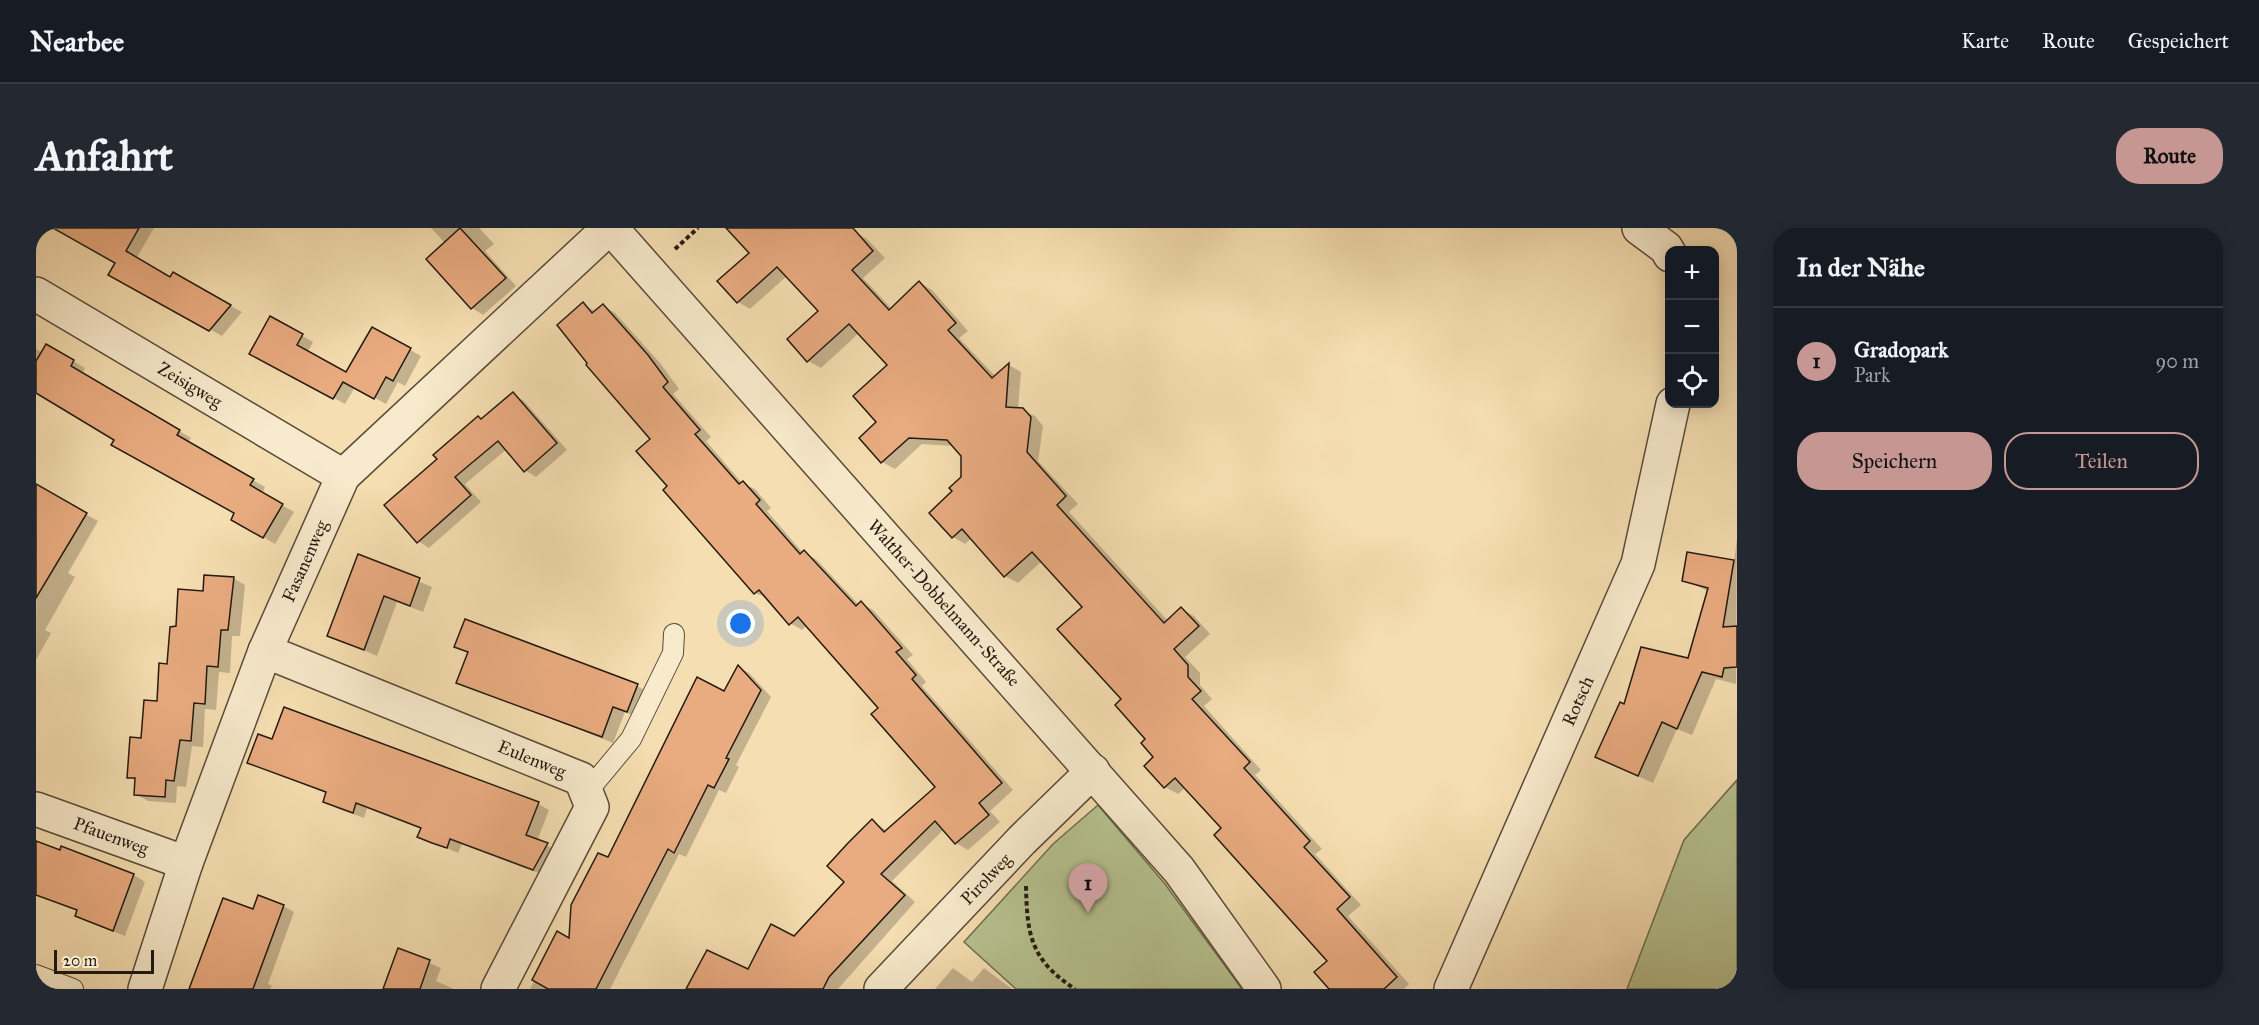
<!DOCTYPE html>
<html lang="de">
<head>
<meta charset="utf-8">
<style>
	body { margin:0; font-family:"IM FELL Great Primer",serif; background:#242831; color:#f1f3f6 }
	.controls { position:absolute; right:18px; top:18px; display:grid; overflow:hidden; border-radius:12px; box-shadow:0 3px 15px #0003 }
	.controls button { width:54px; height:54px; display:grid; place-items:center; padding:0; border:0; border-bottom:2px solid #363941; background:#171b24; color:#f1f3f6; font:30px sans-serif }
	.scale { position:absolute; left:18px; bottom:15px; width:100px; box-sizing:border-box; padding-left:6px; border:3px solid #231a11; border-top:0; font-size:16px; line-height:21px; white-space:nowrap; color:#231a11; -webkit-text-stroke:4px #f8eacc; paint-order:stroke }
	.you { position:absolute; left:705px; top:396px; width:21px; height:21px; margin:-15px; border:4px solid #fff; border-radius:50%; background:#1a73e8; box-shadow:0 0 0 9px #1a73e833 }
	.badge { display:grid; place-items:center; width:39px; height:39px; border-radius:50%; background:#c59692; color:#111; font-size:20px; font-weight:700 }
	.pin { position:absolute; translate:-50% -50px; filter:drop-shadow(0 2px 3px #0008) }
	.pin::after { content:''; position:absolute; top:32px; width:21px; height:18px; background:inherit; clip-path:polygon(0 0,100% 0,50% 100%) }
	.list { margin:0; padding:0; list-style:none }
	h2 { display:flex; justify-content:space-between; align-items:center; height:78px; margin:0; padding:0 24px; font-size:26px }
	h2 small { font-size:20px; font-weight:400; color:#9ea1a6 }
	.list li { display:grid; grid-template-columns:39px 1fr auto; gap:18px; align-items:center; box-sizing:border-box; height:108px; padding:0 24px; border-top:2px solid #363941 }
	.list b { display:block; font-size:22px; white-space:nowrap }
	.list p { margin:0; font-size:20px; white-space:nowrap; color:#9ea1a6 }
	.list em { font-size:20px; font-style:normal; color:#9ea1a6 }
	.actions { display:flex; gap:12px; padding:18px 24px }
	.actions a { flex:1; padding:14px 0; border:2px solid #c59692; border-radius:24px; text-align:center; font-size:21px; color:#c59692 }
	.actions .main { background:#c59692; color:#111 }
	.icon { flex:none; width:33px; height:33px; fill:none; stroke:currentColor; stroke-width:2; stroke-linecap:round; stroke-linejoin:round }
	.map { position:relative; flex:none; width:1701px; height:761px; overflow:hidden; border-radius:24px }
	header { display:flex; align-items:center; gap:36px; box-sizing:border-box; height:84px; padding:0 30px; background:#171b24; border-bottom:2px solid #363941 }
	header strong { font-size:28px }
	nav { display:flex; gap:33px; margin-inline-start:auto; font-size:21px }
	.intro { display:flex; align-items:center; justify-content:space-between; box-sizing:border-box; height:144px; padding:0 36px }
	h1 { margin:0; font-size:42px }
	.button { padding:15px 27px; border-radius:24px; background:#c59692; color:#111; font-size:21px; font-weight:700 }
	main { display:flex; gap:36px; padding:0 36px }
	aside { flex:1; background:#171b24; border-radius:24px; box-shadow:0 3px 15px #0003 }
	.map>svg:first-child { display:block }
</style>
</head>
<body>
<header>
<strong>Nearbee</strong>
<nav><a>Karte</a><a>Route</a><a>Gespeichert</a></nav>
</header>
<div class="intro"><h1>Anfahrt</h1><a class="button">Route</a></div>
<main>
<div class="map">
<svg width="1701" height="761" viewBox="0 0 1701 761">
	<rect width="100%" height="100%" fill="#f5deb1"/>
	<filter id="stains"><feTurbulence type="fractalNoise" baseFrequency=".00333" numOctaves="4"/><feColorMatrix values="0 0 0 0 .2 0 0 0 0 .09 0 0 0 0 .02 0 0 0 .5 -.17"/></filter>
	<radialGradient id="worn" r=".72"><stop offset=".6" stop-color="#630" stop-opacity="0"/><stop offset="1" stop-color="#630" stop-opacity=".3"/></radialGradient>
	<g fill="#b6c290" stroke="#6c6e50" stroke-width="1.5">
		<path d="M1701 552V761H1591L1648 612Z"/>
		<path d="M1062 577 1129 656 1206 761H980L928 714 1017 616Z"/>
	</g>
	<g fill="#0003">
		<path d="M38 0H118L100 31 135 51 138 46 206 84 186 108 74 46 81 35Z"/>
		<path d="M395 0H443L458 16 449 23 480 58 447 87 436 80 409 15Z"/>
		<path d="M692 0H783L819 4 831 11 849 30 827 50 856 81 884 55 896 62 932 103 923 110 960 149 973 137 985 144 982 181 999 188 1007 198 1002 233 1042 276 1033 284 1132 393 1145 381 1158 388 1174 406 1149 429 1164 445V457L1176 471 1168 478 1225 542 1219 547 1286 621 1279 626 1325 677 1312 688 1373 756 1368 761H1295L1280 744 1293 733 1187 600 1150 559 1142 566 1129 559 1110 538 1119 530 1087 471 1048 379 1006 333 982 355 969 348 936 310 929 316 917 309 918 263 926 250 927 228 918 218 886 216 859 241 846 234 842 194 853 138 823 105 785 140 772 133 784 84 751 48 714 81 702 74 715 25Z"/>
		<path d="M547 76 560 84 567 78 579 85 624 135 643 161 637 166 675 209 670 213 706 255 719 261 735 280 731 283 767 325 780 331 823 377 825 375 837 382 877 427 871 431 890 454 886 458 977 562 954 583 964 594 932 622 920 615 908 601 856 653 879 674 802 761H659L653 758 712 743 758 709 810 653 837 593 851 603 901 559 844 480 771 397 766 402 754 395 732 370 719 365 633 258 616 211Z"/>
		<path d="M235 90 277 114 271 125 311 146 337 101 385 128 369 158 362 154 350 176 319 159 309 176 216 125Z"/>
		<path d="M11 118 49 140 46 146 155 210 152 215 229 259 226 266 258 284 239 316 197 291 200 285 0 164V121L7 125Z"/>
		<path d="M477 166 488 173 531 222 500 249 489 242 471 221 429 256 445 274 393 320 382 313 446 192Z"/>
		<path d="M1 259 62 293 32 345 39 349 9 402 15 405 0 432Z"/>
		<path d="M1701 311 1700 456 1680 451 1656 507 1641 501 1617 555 1575 536 1589 478 1653 432 1672 363 1648 352 1698 334Z"/>
		<path d="M322 328 396 359 387 384 361 374 341 428 293 407Z"/>
		<path d="M197 350 209 357 204 408H196L194 445 183 444 180 482 169 481 167 519 156 518 150 559 141 558 140 575 112 573 100 566V553L93 549 122 474 141 400 168 365Z"/>
		<path d="M420 419 601 458 612 464 603 490 589 484 577 515 422 454 433 426Z"/>
		<path d="M703 439 713 445 735 469 700 537 703 539 690 565 683 562 650 629 643 626 574 761H494L522 705 535 712 573 631 689 465Z"/>
		<path d="M213 534 502 576 513 582 501 613 522 623 508 647 426 616 422 625 383 608 386 601 331 580 328 590 300 580 289 573 292 566Z"/>
		<path d="M0 613 98 647 109 654 89 708 52 694 41 688 42 683 0 668Z"/>
		<path d="M188 672 217 683 247 678 258 684 232 756 236 758 234 761H154Z"/>
		<path d="M363 722 405 740 400 753 418 761H348Z"/>
		<path d="M917 740 936 754 948 740 976 761H899Z"/>
	</g>
	<g fill="#e9ab80" stroke="#231a11" stroke-width="1.5">
		<path d="M17 0H103L90 23 134 49 137 44 195 77 173 103 72 47 79 35Z"/>
		<path d="M424 0 470 50 435 81 390 31Z"/>
		<path d="M690 0H817L837 23 816 42 853 82 883 53 920 95 912 102 956 150 973 135 970 179 987 180 995 189 991 224 1030 268 1021 277 1128 395 1145 379 1163 398 1138 421 1152 437V449L1165 463 1156 471 1214 534 1208 540 1274 613 1268 619 1314 669 1301 681 1361 749 1348 761H1293L1278 744 1291 733 1178 607 1185 600 1139 550 1128 560 1108 538 1117 529 1105 515 1109 511 1079 477 1085 471 1021 401 1046 379 996 324 968 349 926 301 916 310 893 285 916 263 913 260 925 249V228L911 212 873 210 845 235 823 210 840 194 817 168 851 137 813 96 771 134 751 111 782 83 741 39 701 75 681 53 713 25Z"/>
		<path d="M547 74 556 85 567 76 612 127 632 154 627 159 664 202 659 206 703 256 707 253 724 272 720 276 764 326 768 322 820 378 825 373 866 420 860 424 880 447 876 451 966 555 943 575 953 587 919 616 899 593 845 646 869 667 793 749 787 761H650L671 722 712 741 735 696 758 708 808 654 791 638 812 615 836 591 848 604 899 559 835 486 842 480 762 389 753 397 723 362 718 366 627 262 631 258 600 223 614 211 550 137 551 135 521 97Z"/>
		<path d="M234 88 267 106 261 117 310 144 336 99 375 120 357 153 350 149 338 171 307 154 297 171 213 126Z"/>
		<path d="M10 116 38 132 35 138 144 202 141 207 218 251 214 257 247 276 227 310 195 292 198 285 75 217 78 212 0 165V133Z"/>
		<path d="M477 164 521 215 488 244 462 213 419 249 435 267 381 315 348 277 401 231 397 227 442 188 445 191Z"/>
		<path d="M0 256 51 285 0 370Z"/>
		<path d="M1651 324 1698 332 1687 399 1701 398V439L1688 440 1686 449 1666 444 1641 501 1626 494 1602 548 1559 529 1584 474 1588 476 1605 419 1652 430 1672 360 1646 353Z"/>
		<path d="M322 326 384 350 374 378 348 368 328 422 291 408Z"/>
		<path d="M168 347 198 349 192 402H185L182 439 171 438 169 476 158 475 155 513 144 512 138 553 130 552 129 569 98 567 99 550H91L94 509 105 510 108 472 121 473 123 435 131 436 134 399 140 398 142 361 167 363Z"/>
		<path d="M429 391 602 456 591 484 577 479 566 509 420 455 432 424 418 419Z"/>
		<path d="M702 437 725 462 690 530 693 531 678 560 672 557 638 625 632 621 560 761H512L496 752 521 703 533 710 535 677 562 625 572 629 661 449 688 463Z"/>
		<path d="M248 479 503 574 490 607 512 615 497 642 414 611 411 620 396 615 381 609 385 600 320 575 317 585 287 574 290 564 211 535 222 506 236 511Z"/>
		<path d="M0 613 24 622 25 618 98 646 77 703 39 688 41 682 0 667Z"/>
		<path d="M222 667 248 677 217 761H153L187 670 217 681Z"/>
		<path d="M362 720 394 732 384 761H347Z"/>
	</g>
	<g fill="none" stroke-linecap="round" stroke-linejoin="round">
		<defs>
			<g id="service">
				<path d="M550 565 595 511 637 425 638 406"/>
				<path d="M0 747 37 761"/>
			</g>
			<g id="minor">
				<path d="M575 0 1143 642 1228 761"/>
				<path d="M1603 0 1630 20 1634 27"/>
				<path d="M0 66 307 248"/>
				<path d="M229 423 545 551 556 579 462 761"/>
				<path d="M0 581 150 635"/>
				<path d="M109 761 150 635 229 423 307 248 573 0"/>
				<path d="M845 761 986 612 1057 543"/>
				<path d="M1415 761 1602 336 1637 176"/>
			</g>
		</defs>
		<use href="#service" stroke="#584b39" stroke-width="22"/>
		<use href="#minor" stroke="#584b39" stroke-width="36"/>
		<g stroke="#231a11" stroke-width="4" stroke-dasharray="4.5 3" stroke-linecap="butt">
			<path d="M639 21 662 0"/>
			<path d="M990 658C991 708 995 732 1039 761"/>
		</g>
		<use href="#service" stroke="#f8eacc" stroke-width="20"/>
		<use href="#minor" stroke="#f8eacc" stroke-width="33"/>
	</g>
	<g text-anchor="middle" dominant-baseline="central" stroke-width="5" stroke-linejoin="round" paint-order="stroke">
		<g font-size="18" fill="#231a11" stroke="#f8eacc">
			<text transform="translate(154 157) rotate(31)">Zeisigweg</text>
			<text transform="translate(269 333) rotate(-66)">Fasanenweg</text>
			<text transform="translate(908 375) rotate(48)">Walther-Dobbelmann-Straße</text>
			<text transform="translate(1542 473) rotate(-66)">Rotsch</text>
			<text transform="translate(496 531) rotate(22)">Eulenweg</text>
			<text transform="translate(75 608) rotate(20)">Pfauenweg</text>
			<text transform="translate(950 651) rotate(-46)">Pirolweg</text>
		</g>
	</g>
	<rect width="100%" height="100%" filter="url(#stains)"/>
	<rect width="100%" height="100%" fill="url(#worn)"/>
</svg>
<div class="controls">
<button>+</button>
<button>−</button>
<button><svg class="icon" aria-label="locate" viewBox="0 0 24 24"><circle cx="12" cy="12" r="6"/><path d="M12 2v4M12 18v4M2 12h4M18 12h4"/></svg></button>
</div>
<div class="scale">20 m</div>
<div class="you"></div>
<div class="pin badge" style="left:1052px;top:685px">1</div>
</div>
<aside>
<h2>In der Nähe<small></small></h2>
<ul class="list">
<li><span class="badge">1</span><div><b>Gradopark</b><p>Park</p></div><em>90 m</em></li>
</ul>
<div class="actions"><a class="main">Speichern</a><a>Teilen</a></div>
</aside>
</main>
</body>
</html>
